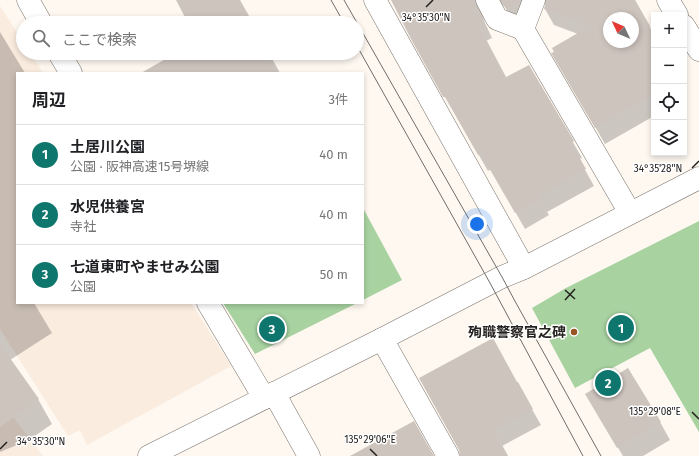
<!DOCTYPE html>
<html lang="ja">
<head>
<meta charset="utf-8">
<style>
	body { margin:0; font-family:"Fira Sans","Noto Sans JP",sans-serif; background:#f6f6f6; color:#202124 }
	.controls { position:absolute; right:12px; top:12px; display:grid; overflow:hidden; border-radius:0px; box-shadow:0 2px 6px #0003 }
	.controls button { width:36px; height:36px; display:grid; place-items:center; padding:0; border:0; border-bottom:1px solid #e0e0e0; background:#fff; color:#202124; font:20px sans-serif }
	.compass { position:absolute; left:603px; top:12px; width:36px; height:36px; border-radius:50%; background:#fff; box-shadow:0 2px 6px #0003; rotate:314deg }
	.you { position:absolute; left:477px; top:224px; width:14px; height:14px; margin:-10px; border:3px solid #fff; border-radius:50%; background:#1a73e8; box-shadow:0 0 0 6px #1a73e833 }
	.badge { display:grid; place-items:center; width:26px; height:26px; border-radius:50%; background:#0f766e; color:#fff; font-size:13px; font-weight:700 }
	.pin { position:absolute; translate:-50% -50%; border:2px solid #fff; box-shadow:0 1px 4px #0006 }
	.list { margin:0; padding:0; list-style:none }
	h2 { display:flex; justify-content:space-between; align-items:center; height:52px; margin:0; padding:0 16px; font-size:17px }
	h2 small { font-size:13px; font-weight:400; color:#757577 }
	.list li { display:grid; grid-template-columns:26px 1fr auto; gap:12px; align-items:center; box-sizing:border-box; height:60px; padding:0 16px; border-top:1px solid #e0e0e0 }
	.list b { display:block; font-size:15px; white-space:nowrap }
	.list p { margin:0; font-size:13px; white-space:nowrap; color:#757577 }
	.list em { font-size:13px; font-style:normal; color:#757577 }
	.icon { flex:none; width:22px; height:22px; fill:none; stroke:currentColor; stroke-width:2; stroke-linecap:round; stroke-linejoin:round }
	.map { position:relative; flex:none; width:699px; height:456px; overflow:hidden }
	.search { position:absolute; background:#fff; box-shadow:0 2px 6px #0003; left:16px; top:16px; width:348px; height:44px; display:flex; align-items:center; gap:10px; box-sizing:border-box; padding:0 14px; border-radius:22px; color:#757577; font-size:15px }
	.panel { position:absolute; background:#fff; box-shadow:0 2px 6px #0003; left:16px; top:72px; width:348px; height:232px; border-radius:0px }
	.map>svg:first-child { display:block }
</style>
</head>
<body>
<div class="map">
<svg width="699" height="456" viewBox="0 0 699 456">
	<rect width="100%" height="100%" fill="#fef8f1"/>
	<g fill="#faecdf">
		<path d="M0 6 23 42V53H30L43 73H17V303H191L231 366 87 445 80 430 68 436 0 329Z"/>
		<path d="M0 400 43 456H0Z"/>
	</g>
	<g fill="#a8d3a1">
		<path d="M363 208 402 280 363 300Z"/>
		<path d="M699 221V432L650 348 575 388 532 308 566 288Z"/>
		<path d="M223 303H357L255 354Z"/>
	</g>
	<g fill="#0003" fill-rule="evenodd">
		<path d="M393 0H635L650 26 649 27 654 36V116L605 144 553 53 578 34 554 25 545 9 546 4H541L517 25 504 6 498 3 485 10 483 17 485 23 492 38 486 41 506 78 529 66 582 158 579 159 594 186 547 212 549 215 525 229 491 169 488 171 412 39ZM609 18H633V42H609Z"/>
		<path d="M0 32 25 73H17V303H34L52 333 10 360 38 399 52 424 29 440 0 452Z"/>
		<path d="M178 53H269L280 73H143Z"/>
		<path d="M684 92 687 96 684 98Z"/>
		<path d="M517 383 541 425 502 446 508 456H461Z"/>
		<path d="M597 412 660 422 670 440 643 456H623Z"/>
	</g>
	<g fill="#cec4be" fill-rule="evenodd">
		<path d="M176 0H240L253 23H188Z"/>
		<path d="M391 0H475L476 6 484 21 478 24 506 77 529 65 574 141 571 143 586 169 539 196 541 199 515 213 481 154 478 155 445 97H443L411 39Z"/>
		<path d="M501 0H521L519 3 507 9Z"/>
		<path d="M546 0H635L654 35V94L595 128 551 53 554 52 552 48 590 26 544 9ZM609 18H633V42H609Z"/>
		<path d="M176 53H269L265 54 275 73H141Z"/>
		<path d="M493 338 517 382H518L533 409 494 430 508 456H460L459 450 419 378Z"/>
		<path d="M0 344 39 399 0 427Z"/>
		<path d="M628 368 661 422 617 448 585 394Z"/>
		<path d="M414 421 434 456H350Z"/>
	</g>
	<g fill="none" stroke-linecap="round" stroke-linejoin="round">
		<defs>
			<g id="minor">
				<path d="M28 0 41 23"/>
				<path d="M375 0 524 268"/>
				<path d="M487 0 497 19 523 29"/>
				<path d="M534 0 523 29 630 213"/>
				<path d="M59 53 71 73"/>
				<path d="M208 303 264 398"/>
				<path d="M382 339 448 456"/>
				<path d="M274 393 309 456"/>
				<path d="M149 456 382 339 502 277 524 268 699 178"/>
			</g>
			<g id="highway">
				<path d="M668 0 677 15"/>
				<path d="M684 26 699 50"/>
			</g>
		</defs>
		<use href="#minor" stroke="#7a736d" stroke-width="23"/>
		<use href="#highway" stroke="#7a736d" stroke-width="23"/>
		<use href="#minor" stroke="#fff" stroke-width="22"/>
		<use href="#highway" stroke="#fff" stroke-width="22"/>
		<g stroke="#706c69" stroke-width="1">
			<path d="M331 0 344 23"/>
			<path d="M344 0 502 277 516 303 601 456"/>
			<path d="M357 46 490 283 583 456"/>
		</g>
	</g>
	<path fill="none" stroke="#24211f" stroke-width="1.5" d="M426 7 433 0M692 168 699 161M565 290 575 299M565 300 575 289M692 412 699 419M0 449 7 442M370 449 377 456"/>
	<circle fill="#985524" stroke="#fff" stroke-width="1.5" cx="574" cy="332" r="4"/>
	<g text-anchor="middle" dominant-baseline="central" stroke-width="3" stroke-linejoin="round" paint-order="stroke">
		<g font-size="14" font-weight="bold" fill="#24211f" stroke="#fff" text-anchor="end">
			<text x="566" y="332">殉職警察官之碑</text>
		</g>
	</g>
	<g font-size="10" text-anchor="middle" fill="#24211f" stroke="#fff" stroke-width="3" stroke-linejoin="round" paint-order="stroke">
		<text x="426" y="21">34°35'30"N</text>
		<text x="658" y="172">34°35'28"N</text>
		<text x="655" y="415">135°29'08"E</text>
		<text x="370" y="443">135°29'06"E</text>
		<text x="41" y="445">34°35'30"N</text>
	</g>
</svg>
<div class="controls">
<button>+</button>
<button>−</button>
<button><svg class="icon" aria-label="locate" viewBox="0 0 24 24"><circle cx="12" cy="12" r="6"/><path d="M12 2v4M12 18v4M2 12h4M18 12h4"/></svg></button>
<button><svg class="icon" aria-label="layers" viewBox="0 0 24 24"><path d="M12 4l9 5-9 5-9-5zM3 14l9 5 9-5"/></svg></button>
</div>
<svg class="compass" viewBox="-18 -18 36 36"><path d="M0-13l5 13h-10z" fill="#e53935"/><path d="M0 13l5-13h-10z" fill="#757577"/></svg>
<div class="you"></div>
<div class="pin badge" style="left:621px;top:328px">1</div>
<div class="pin badge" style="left:608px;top:383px">2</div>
<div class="pin badge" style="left:272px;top:329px">3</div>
<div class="search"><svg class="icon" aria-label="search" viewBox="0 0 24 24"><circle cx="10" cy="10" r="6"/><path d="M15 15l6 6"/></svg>ここで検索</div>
<section class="panel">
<h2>周辺<small>3件</small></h2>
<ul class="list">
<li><span class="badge">1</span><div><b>土居川公園</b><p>公園 · 阪神高速15号堺線</p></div><em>40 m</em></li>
<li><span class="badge">2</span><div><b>水児供養宮</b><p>寺社</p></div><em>40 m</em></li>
<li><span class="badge">3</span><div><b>七道東町やませみ公園</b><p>公園</p></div><em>50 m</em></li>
</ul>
</section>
</div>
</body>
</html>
